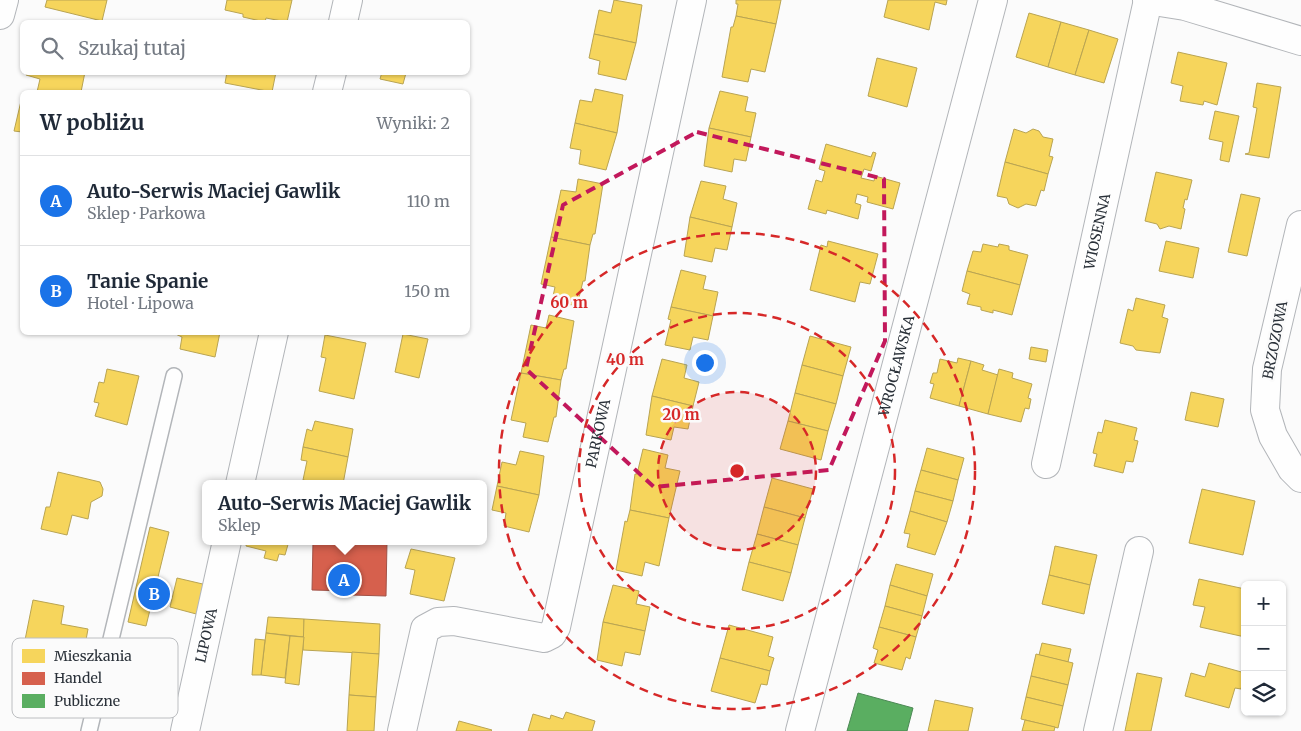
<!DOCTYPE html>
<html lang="pl">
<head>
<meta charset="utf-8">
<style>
	body { margin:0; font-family:Merriweather,serif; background:#f6f6f7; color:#1f2937 }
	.controls { position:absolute; right:15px; bottom:15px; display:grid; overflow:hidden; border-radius:8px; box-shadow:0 1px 4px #0004 }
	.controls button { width:45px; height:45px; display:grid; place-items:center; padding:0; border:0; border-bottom:1px solid #e0e1e3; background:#fff; color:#1f2937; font:25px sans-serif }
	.you { position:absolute; left:704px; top:362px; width:18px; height:18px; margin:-12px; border:4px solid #fff; border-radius:50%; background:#1a73e8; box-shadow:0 0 0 8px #1a73e833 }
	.badge { display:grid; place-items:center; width:32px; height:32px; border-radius:50%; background:#1a73e8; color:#fff; font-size:16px; font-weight:700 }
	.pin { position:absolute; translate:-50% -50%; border:2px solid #fff; box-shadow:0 1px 5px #0006 }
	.popup { position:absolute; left:202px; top:480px; width:285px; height:65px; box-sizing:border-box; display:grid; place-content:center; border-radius:8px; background:#fff; filter:drop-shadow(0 1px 4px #0005); font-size:16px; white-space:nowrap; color:#747a83 }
	.popup b { font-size:19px; color:#1f2937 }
	.popup::after { content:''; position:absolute; left:50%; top:100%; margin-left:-10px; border:10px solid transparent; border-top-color:#fff }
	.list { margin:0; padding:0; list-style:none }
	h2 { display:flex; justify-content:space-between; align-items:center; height:65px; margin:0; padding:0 20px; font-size:21px }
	h2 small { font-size:16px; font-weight:400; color:#747a83 }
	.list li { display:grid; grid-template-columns:32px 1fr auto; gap:15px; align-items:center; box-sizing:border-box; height:90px; padding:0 20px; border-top:1px solid #e0e1e3 }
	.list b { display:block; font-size:19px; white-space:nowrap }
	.list p { margin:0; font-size:16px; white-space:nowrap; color:#747a83 }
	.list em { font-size:16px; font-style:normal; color:#747a83 }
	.icon { flex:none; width:28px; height:28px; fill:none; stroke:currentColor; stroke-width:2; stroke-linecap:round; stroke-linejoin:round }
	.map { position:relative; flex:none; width:1301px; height:731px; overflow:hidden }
	.search { position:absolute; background:#fff; box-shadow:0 1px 4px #0004; left:20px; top:20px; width:450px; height:55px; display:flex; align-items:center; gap:12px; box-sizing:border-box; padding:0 18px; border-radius:8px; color:#747a83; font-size:19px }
	.panel { position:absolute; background:#fff; box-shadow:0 1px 4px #0004; left:20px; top:90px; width:450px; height:245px; border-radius:8px }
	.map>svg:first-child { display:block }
</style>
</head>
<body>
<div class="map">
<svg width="1301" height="731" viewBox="0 0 1301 731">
	<rect width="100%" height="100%" fill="#fbfbfb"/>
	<g fill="#f6d55c" stroke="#b9a452">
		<path d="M47 0H107L102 21 45 7Z"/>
		<path d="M227 0H292L287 22 266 18 265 22 243 17V14L225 10Z"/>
		<path d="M614 0 642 5 636 43 594 34 599 10 611 13Z"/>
		<path d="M736 0H781L776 24 736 16 738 4H736Z"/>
		<path d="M888 0H947L946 5 935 2 929 30 884 17Z"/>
		<path d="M1029 13 1061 22 1048 67 1016 57Z"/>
		<path d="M736 16 776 24 765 72 751 69 748 82 722 77 731 27H733Z"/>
		<path d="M1061 22 1089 30 1075 75 1048 67Z"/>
		<path d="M1089 30 1118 39 1104 83 1075 75Z"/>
		<path d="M594 34 636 43 626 80 598 74 600 61 589 58Z"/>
		<path d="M1178 52 1227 63 1217 105 1204 101 1203 105 1180 101 1183 86 1171 83Z"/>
		<path d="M877 58 917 68 907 107 868 96Z"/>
		<path d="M27 72H85L81 92H37L40 79 26 75Z"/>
		<path d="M227 72H276L272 92 225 83Z"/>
		<path d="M382 72H409L406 73 403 84 380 79Z"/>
		<path d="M1257 83 1281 87 1269 158 1245 154 1249 153 1257 108 1253 107Z"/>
		<path d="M595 89 623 95 617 133 575 123 580 100 592 102Z"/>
		<path d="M720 91 748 97 745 111 756 113 751 137 709 128Z"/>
		<path d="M21 101H22V132L14 131Z"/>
		<path d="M1215 111 1239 116 1229 162 1220 160 1223 142 1209 139Z"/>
		<path d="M575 123 617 133 606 170 579 164 581 150 570 148Z"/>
		<path d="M709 128 751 137 746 161 734 159 732 172 704 166Z"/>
		<path d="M1014 129 1026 133 1033 129 1039 131 1043 137 1053 139 1049 156 1053 157 1048 174 1005 162Z"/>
		<path d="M826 144 871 157 873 152 876 153 871 171 864 169 861 178 874 181 875 176 900 183 893 209 867 202 868 197 857 194 855 203 861 205 858 219 827 210 826 214 808 209 816 180 822 182 825 171 819 169Z"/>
		<path d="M1005 162 1048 174 1044 191 1041 190 1036 206 1026 204 1018 208 1009 204 1007 198 997 196Z"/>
		<path d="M1156 172 1192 180 1187 200 1185 199 1183 208 1185 209 1181 229 1169 226 1160 229 1157 224 1145 221Z"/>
		<path d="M578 179 603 184 595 234H593L590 245 551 237 561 190 576 192Z"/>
		<path d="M701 181 726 186 723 199 737 203 732 227 690 217Z"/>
		<path d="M1241 194 1260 198 1247 256 1228 252Z"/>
		<path d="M690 217 732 227 727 250 715 248 712 262 684 256Z"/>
		<path d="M551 237 590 245 585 281H583L577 306 552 301 555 287 541 284Z"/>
		<path d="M828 241 878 254 870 284 860 282 855 302 810 290 821 245 827 247Z"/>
		<path d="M1166 241 1199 248 1193 278 1159 271Z"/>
		<path d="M983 244 998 247 999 244 1009 246V250L1028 255 1020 285 967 271 973 251 981 252Z"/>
		<path d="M681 270 706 276 703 289 718 292 713 316 671 307Z"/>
		<path d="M967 271 1020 285 1012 315 993 310V313L981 310V307L967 304 970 294 962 291Z"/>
		<path d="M1136 298 1165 305 1162 317 1168 319 1160 353 1136 350 1133 346 1120 343 1128 309 1133 311Z"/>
		<path d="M671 307 713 316 708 340 693 337 690 350 665 345 671 320 668 319Z"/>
		<path d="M549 315 574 321 566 369H564L561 380 521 373 531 325 546 328Z"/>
		<path d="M171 332H220L215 357 180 349 182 337Z"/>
		<path d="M403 334 428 339 419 378 395 372Z"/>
		<path d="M325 335 366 343 354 399 319 391 326 358 321 357Z"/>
		<path d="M810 336 851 347 843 376 802 365Z"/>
		<path d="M1031 347 1048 350 1046 362 1029 359Z"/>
		<path d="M958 358 971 361 959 406 930 398 934 384 930 383 933 373H937L940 359 957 363Z"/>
		<path d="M662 359 687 365 684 378 699 382 693 406 652 396Z"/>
		<path d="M971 361 984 365 982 370 998 375 988 414 959 406Z"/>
		<path d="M802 365 843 376 836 404 795 393Z"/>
		<path d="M107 369 139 376 127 425 95 416 99 403 94 402 99 382 104 383Z"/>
		<path d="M999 369 1013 373 1012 378 1032 384 1028 398 1031 399 1029 409 1025 408 1021 422 988 414Z"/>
		<path d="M521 373 561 380 556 417H554L548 442 523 437 526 423 511 420Z"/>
		<path d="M1191 392 1224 399 1218 427 1185 420Z"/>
		<path d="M795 393 836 404 828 431 788 421Z"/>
		<path d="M652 396 693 406 688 429 674 427 671 440 646 435Z"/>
		<path d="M1105 420 1137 428 1134 440 1138 441 1133 462 1126 461 1123 473 1094 466 1097 454 1093 453 1098 432 1102 433Z"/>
		<path d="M315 421 353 429 348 457 303 447 307 429 312 431Z"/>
		<path d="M788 421 828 431 821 460 780 449Z"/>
		<path d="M303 447 348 457 343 484H323L303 480 307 461 301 460Z"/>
		<path d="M927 448 964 458 958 480 921 470Z"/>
		<path d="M643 449 668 455 665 468 680 471 669 518 630 510 635 474H637Z"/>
		<path d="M520 451 544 456 539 495 497 486 502 462 516 465Z"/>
		<path d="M921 470 958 480 953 501 915 491Z"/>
		<path d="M58 472 100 482 103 489 102 496 91 502 88 519 72 515 67 535 41 529 46 507H50Z"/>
		<path d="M772 478 813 489 805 518 764 507Z"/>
		<path d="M497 486 539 495 529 532 504 526 506 513 492 510Z"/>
		<path d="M1202 489 1255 501 1243 555 1189 543Z"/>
		<path d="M915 491 953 501 947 522 910 511Z"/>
		<path d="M764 507 805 518 798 545 757 534Z"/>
		<path d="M630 510 669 518 659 566 645 562 642 576 616 570 625 521 627 522Z"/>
		<path d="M910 511 947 522 935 555 907 547 910 534 904 533Z"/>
		<path d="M150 527 169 532 146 626 128 622Z"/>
		<path d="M757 534 798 545 791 573 749 562Z"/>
		<path d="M247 541H289L285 555 279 554 277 561 264 558 266 551 246 546Z"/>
		<path d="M1055 546 1097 555 1090 585 1049 575Z"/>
		<path d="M411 549 455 558 444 601 410 594 415 570 405 568Z"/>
		<path d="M749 562 791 573 783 601 742 590Z"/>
		<path d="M896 564 933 574 927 596 890 585Z"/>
		<path d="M1049 575 1090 585 1084 614 1042 604Z"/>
		<path d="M177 578 207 585 200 615 170 607Z"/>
		<path d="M1199 579 1245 589V637L1200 627 1205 607 1193 605Z"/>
		<path d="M613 585 639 591 636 604 650 607 645 631 603 622Z"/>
		<path d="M890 585 927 596 922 616 885 606Z"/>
		<path d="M33 600 64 606 61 624 88 629 82 662 23 650Z"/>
		<path d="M885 606 922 616 916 637 879 627Z"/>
		<path d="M268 617 304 619V637L266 633Z"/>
		<path d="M304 619 380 624 379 654 303 650Z"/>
		<path d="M603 622 645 631 640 655 625 652 622 666 597 660Z"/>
		<path d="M729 625 773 637 768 656 774 658 770 671 720 658Z"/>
		<path d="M879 627 916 637 910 659 906 657 902 670 874 663 878 650 873 648Z"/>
		<path d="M266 633 290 636 285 678 261 675Z"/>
		<path d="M290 636 304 637 299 685 285 683Z"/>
		<path d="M255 639 265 640 261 675H252Z"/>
		<path d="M1042 643 1071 649 1068 662 1039 655Z"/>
		<path d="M352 652 379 654 376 697 349 695Z"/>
		<path d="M1036 654 1073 663 1068 685 1031 676Z"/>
		<path d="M720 658 770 671 767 685 761 684 755 703 711 691Z"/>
		<path d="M1209 663 1245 673 1241 689 1235 688 1229 708 1185 696 1191 673 1205 677Z"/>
		<path d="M1137 673 1162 678 1151 731H1125Z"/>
		<path d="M1031 676 1068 685 1063 706 1026 697Z"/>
		<path d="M349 695 376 697 374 731H347Z"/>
		<path d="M1026 697 1063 706 1058 728 1021 719Z"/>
		<path d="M935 700 973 708 968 731H928Z"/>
		<path d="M566 712 595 721 592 731H528L533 714 550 719 551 715 563 719Z"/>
		<path d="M1025 720 1055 727 1054 731H1022Z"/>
		<path d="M459 721 492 730 491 731H456Z"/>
	</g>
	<path fill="#d6604d" stroke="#a25247" d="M313 541H387L386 596 351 595V591L312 590Z"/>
	<path fill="#5aae61" stroke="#4c8855" d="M858 693 913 708 907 731H847Z"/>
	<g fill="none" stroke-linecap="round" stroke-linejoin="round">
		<defs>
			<path id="service" d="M89 731 174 376"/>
			<g id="minor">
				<path d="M1147 0 1185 6 1301 41"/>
				<path d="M0 15 4 0"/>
				<path d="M343 22 348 0"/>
				<path d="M327 92 332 72"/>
				<path d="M1301 225 1267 369 1265 410 1273 436 1292 469 1301 478"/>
				<path id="s1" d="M1046 464 1148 0"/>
				<path d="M240 484 274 332"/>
				<path id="s2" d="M185 731 227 541"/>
				<path id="s3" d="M402 731 425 629 438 622 454 621 544 638 552 634 556 627 692 0"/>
				<path id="s4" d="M800 731 993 0"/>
				<path d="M1098 731 1139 551"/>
			</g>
		</defs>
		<use href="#service" stroke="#b2b5b9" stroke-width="18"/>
		<use href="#minor" stroke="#b2b5b9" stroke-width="30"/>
		<use href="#service" stroke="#fefefe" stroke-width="15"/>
		<use href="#minor" stroke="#fefefe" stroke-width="28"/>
	</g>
	<path fill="none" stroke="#c2185b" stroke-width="4" stroke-dasharray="10 6" stroke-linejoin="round" d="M697 132 884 179 885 341 829 470 654 487 526 369 563 205Z"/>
	<circle cx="737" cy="471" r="79" fill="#d62828" fill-opacity=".12"/>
	<g fill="none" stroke="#d62828" stroke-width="2.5" stroke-dasharray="9 6">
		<circle cx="737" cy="471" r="79"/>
		<circle cx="737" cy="471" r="158"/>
		<circle cx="737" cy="471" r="238"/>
	</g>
	<g text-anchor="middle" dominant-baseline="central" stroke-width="5" stroke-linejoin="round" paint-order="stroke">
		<g font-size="14" fill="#2a3139" stroke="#fbfbfb">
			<text stroke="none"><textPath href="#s1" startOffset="238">WIOSENNA</textPath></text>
			<text transform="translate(1275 340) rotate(-79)">BRZOZOWA</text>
			<text stroke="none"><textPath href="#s4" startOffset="378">WROCŁAWSKA</textPath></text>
			<text stroke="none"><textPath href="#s3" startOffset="442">PARKOWA</textPath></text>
			<text stroke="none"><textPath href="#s2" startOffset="98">LIPOWA</textPath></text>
		</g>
	</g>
	<rect x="12" y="638" width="166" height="80" rx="8" fill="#fbfbfb" stroke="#bcbec1" stroke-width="1"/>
	<rect x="22" y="649" width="23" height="14" fill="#f6d55c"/>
	<rect x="22" y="672" width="23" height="13" fill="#d6604d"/>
	<rect x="22" y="694" width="23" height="14" fill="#5aae61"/>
	<g font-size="14" fill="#2a3139">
		<text x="54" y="661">Mieszkania</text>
		<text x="54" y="683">Handel</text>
		<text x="54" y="706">Publiczne</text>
	</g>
	<circle cx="737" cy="471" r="8" fill="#d62828" stroke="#fbfbfb" stroke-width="2.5"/>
	<g font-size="15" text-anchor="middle" font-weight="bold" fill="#d62828" stroke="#fbfbfb" stroke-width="5" stroke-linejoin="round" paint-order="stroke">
		<text x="569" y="308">60 m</text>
		<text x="625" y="365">40 m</text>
		<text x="681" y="420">20 m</text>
	</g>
</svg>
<div class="controls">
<button>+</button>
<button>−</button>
<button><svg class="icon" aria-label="layers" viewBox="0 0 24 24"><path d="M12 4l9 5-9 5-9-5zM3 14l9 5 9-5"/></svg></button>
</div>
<div class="you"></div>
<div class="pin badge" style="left:344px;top:580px">A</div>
<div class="popup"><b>Auto-Serwis Maciej Gawlik</b>Sklep</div>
<div class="pin badge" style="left:154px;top:594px">B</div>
<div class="search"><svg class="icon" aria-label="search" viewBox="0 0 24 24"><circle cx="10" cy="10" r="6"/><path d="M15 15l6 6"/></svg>Szukaj tutaj</div>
<section class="panel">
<h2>W pobliżu<small>Wyniki: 2</small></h2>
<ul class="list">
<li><span class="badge">A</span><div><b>Auto-Serwis Maciej Gawlik</b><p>Sklep · Parkowa</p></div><em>110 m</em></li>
<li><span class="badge">B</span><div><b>Tanie Spanie</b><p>Hotel · Lipowa</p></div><em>150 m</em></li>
</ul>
</section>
</div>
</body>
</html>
